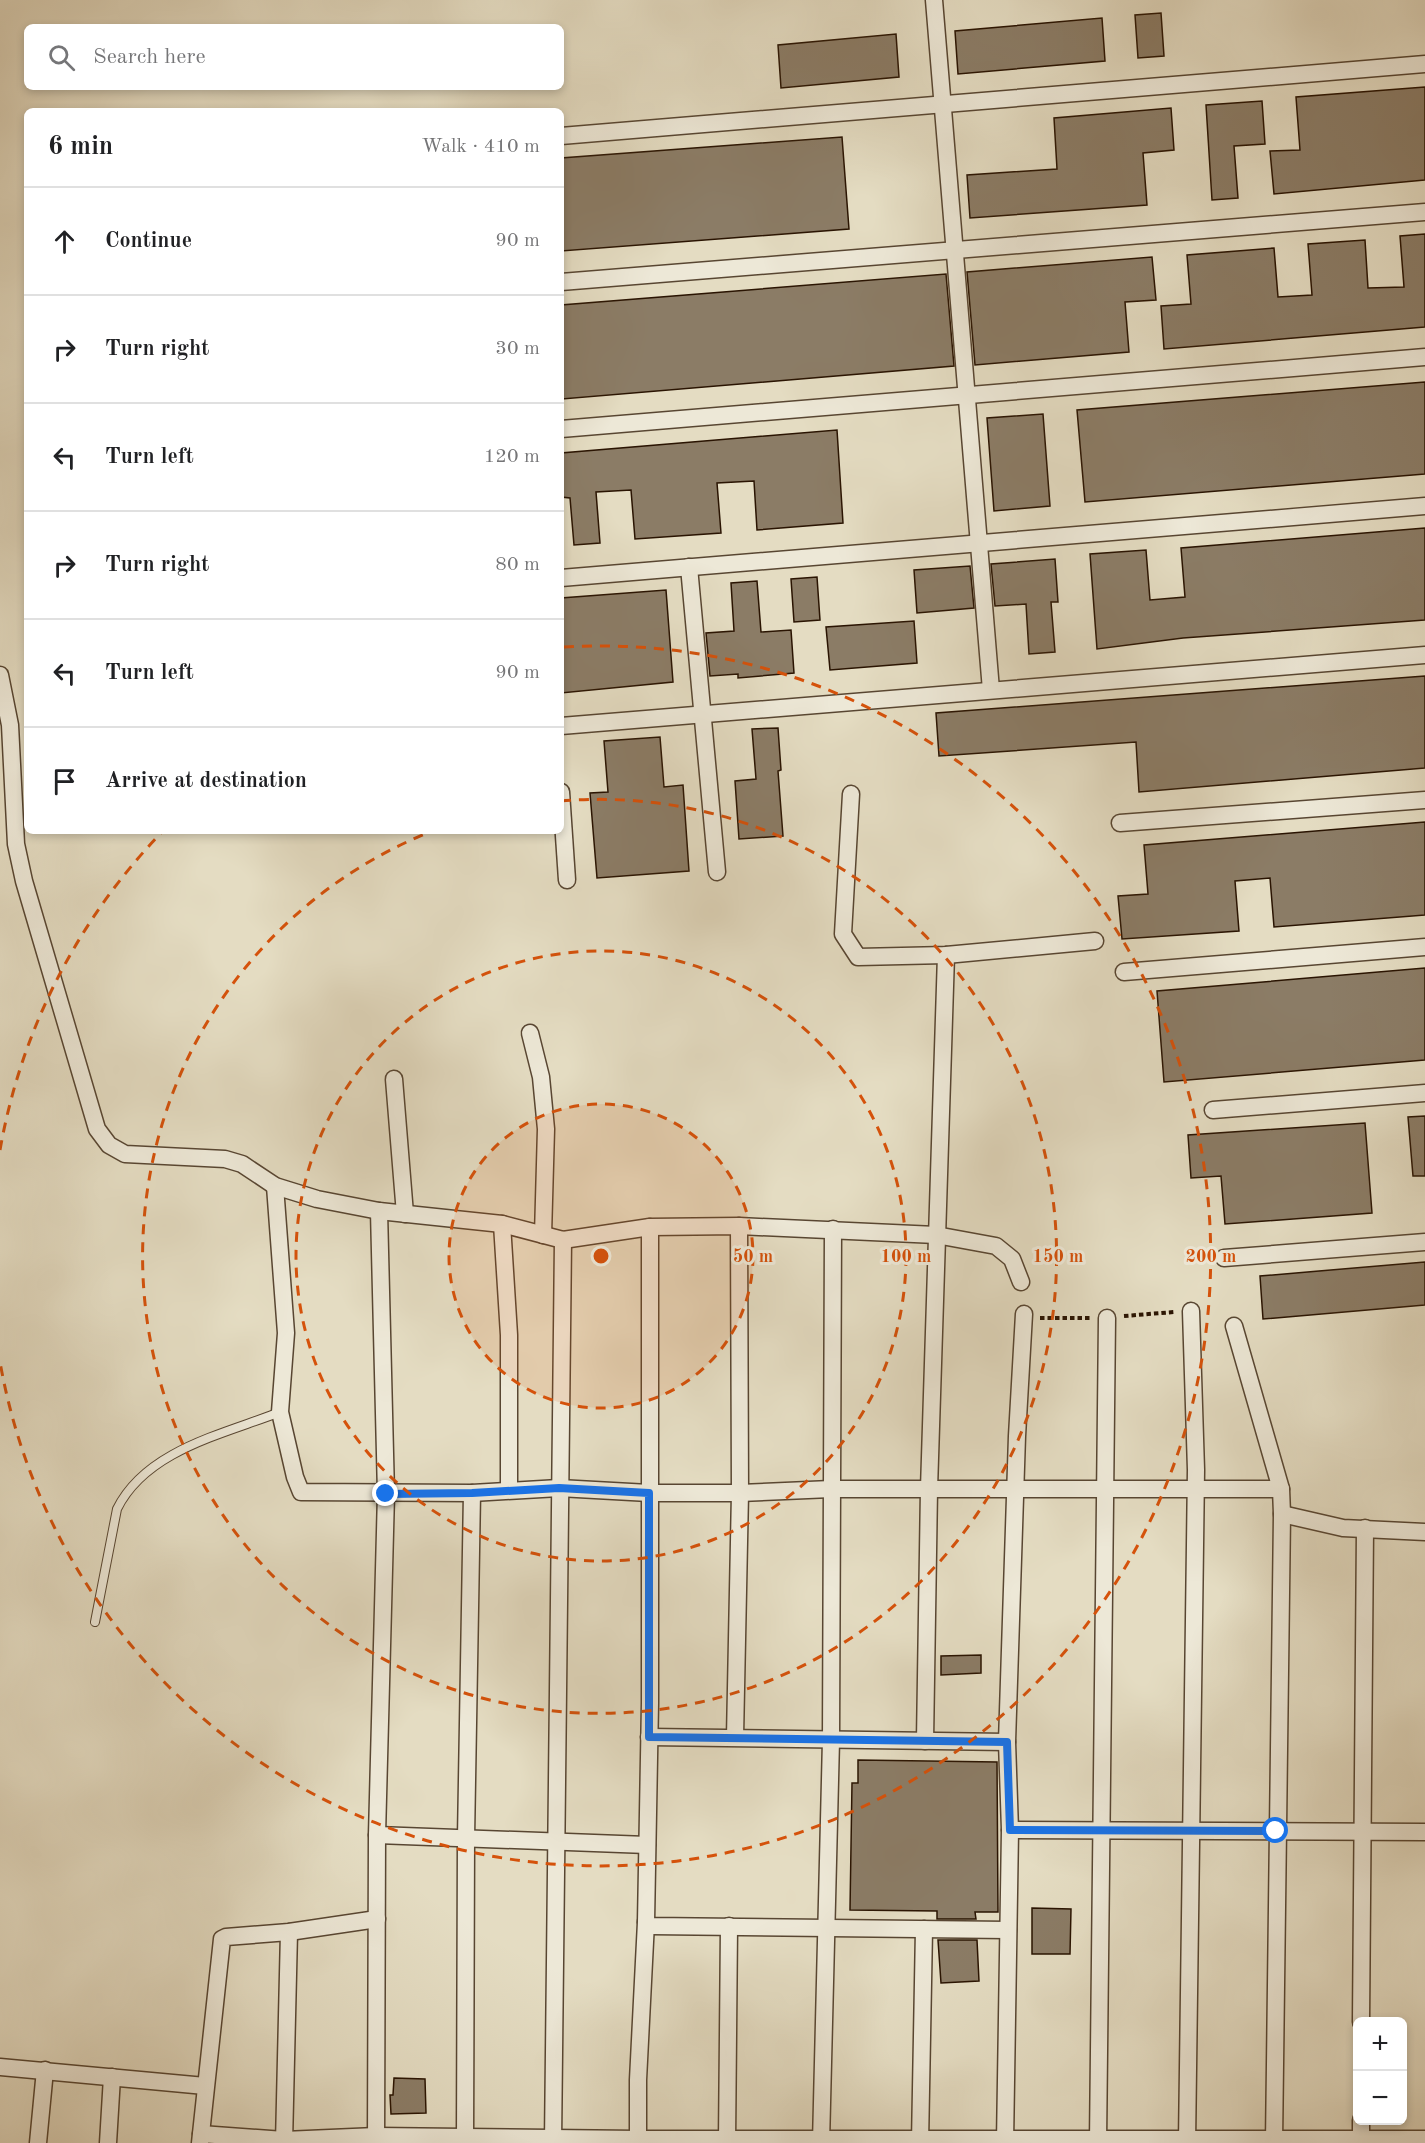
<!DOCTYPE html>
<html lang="en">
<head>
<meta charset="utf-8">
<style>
	body { margin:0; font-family:"Old Standard TT",serif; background:#f6f6f6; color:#202124 }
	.controls { position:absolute; right:18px; bottom:18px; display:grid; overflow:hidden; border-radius:9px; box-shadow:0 3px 9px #0003 }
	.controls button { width:54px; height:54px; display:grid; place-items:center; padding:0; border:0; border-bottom:2px solid #e0e0e0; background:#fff; color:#202124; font:30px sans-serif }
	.stop { position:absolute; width:18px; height:18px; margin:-14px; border:4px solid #1a73e8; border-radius:50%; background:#fff }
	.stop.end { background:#1a73e8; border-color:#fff; box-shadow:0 2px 6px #0008 }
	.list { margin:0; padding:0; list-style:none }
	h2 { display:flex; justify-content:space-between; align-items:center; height:78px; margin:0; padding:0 24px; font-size:26px }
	h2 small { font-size:20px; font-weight:400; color:#757577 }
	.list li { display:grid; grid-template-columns:39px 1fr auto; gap:18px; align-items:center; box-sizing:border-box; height:108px; padding:0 24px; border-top:2px solid #e0e0e0 }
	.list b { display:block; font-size:22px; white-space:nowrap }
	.list em { font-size:20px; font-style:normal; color:#757577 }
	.icon { flex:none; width:33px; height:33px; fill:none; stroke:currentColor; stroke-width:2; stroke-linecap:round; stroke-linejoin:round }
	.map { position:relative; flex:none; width:1425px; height:2143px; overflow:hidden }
	.search { position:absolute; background:#fff; box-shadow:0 3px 9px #0003; left:24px; top:24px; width:540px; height:66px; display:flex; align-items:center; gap:15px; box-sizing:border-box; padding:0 21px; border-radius:9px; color:#757577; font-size:22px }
	.panel { position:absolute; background:#fff; box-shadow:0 3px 9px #0003; left:24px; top:108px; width:540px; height:726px; border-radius:9px }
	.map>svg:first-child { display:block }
</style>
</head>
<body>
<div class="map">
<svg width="1425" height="2143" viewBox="0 0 1425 2143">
	<rect width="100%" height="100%" fill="#e4dcc2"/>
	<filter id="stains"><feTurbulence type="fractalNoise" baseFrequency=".00333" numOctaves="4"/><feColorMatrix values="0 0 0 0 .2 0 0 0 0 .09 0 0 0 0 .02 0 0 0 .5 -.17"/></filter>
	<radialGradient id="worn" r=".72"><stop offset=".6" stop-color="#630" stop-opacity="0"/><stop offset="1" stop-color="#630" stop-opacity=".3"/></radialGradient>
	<g fill="#8b7c66" stroke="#2a1402" stroke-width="1.5">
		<path d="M1161 13 1164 56 1138 58 1135 15Z"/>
		<path d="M1102 18 1105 61 958 74 955 31Z"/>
		<path d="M896 34 899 77 781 88 778 45Z"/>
		<path d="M1425 87V180L1274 194 1270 151 1300 150 1296 97Z"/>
		<path d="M1262 101 1265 144 1234 146 1238 198 1212 200 1206 105Z"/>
		<path d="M1171 108 1174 150 1143 153 1147 205 970 218 967 175 1057 169 1054 118Z"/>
		<path d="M842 137 849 229 561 251V158Z"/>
		<path d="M1425 234V327L1164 349 1161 306 1191 304 1187 255 1274 248 1278 297 1312 295 1308 244 1365 240 1368 288 1404 287 1400 236Z"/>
		<path d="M1152 257 1156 300 1125 302 1129 352 975 365 967 272Z"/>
		<path d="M946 274 954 366 562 399 561 305Z"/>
		<path d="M1425 382V474L1085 502 1077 410Z"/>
		<path d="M1043 414 1050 506 994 511 987 418Z"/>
		<path d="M837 430 843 523 757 530 754 481 717 483 721 533 635 539 631 490 596 492 600 543 574 545 570 498 561 497V453Z"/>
		<path d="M1425 528V620L1183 638 1097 649 1090 554 1146 550 1150 600 1185 597 1181 548Z"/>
		<path d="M1055 559 1058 602H1051L1055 652 1029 654 1026 604 995 606 991 564Z"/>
		<path d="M970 566 974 608 917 613 914 570Z"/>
		<path d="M817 577 820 620 794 622 791 579Z"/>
		<path d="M757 581 761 632 791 630 794 673 738 678V674L710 676 706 633 734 631 731 583Z"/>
		<path d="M666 590 673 682 561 693V598Z"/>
		<path d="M914 621 917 663 830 670 826 627Z"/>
		<path d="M1425 676V768L1139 792 1136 742 939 756 936 713Z"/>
		<path d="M778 728 781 770 778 771 783 836 739 839 735 781 756 779 752 729Z"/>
		<path d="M660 737 664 787 683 785 689 871 597 878 590 793 608 792 604 741Z"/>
		<path d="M1425 822V915L1274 927 1270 878 1235 881 1239 931 1122 939 1118 896 1148 894 1144 845Z"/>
		<path d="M1425 968V1060L1164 1082 1157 991Z"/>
		<path d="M1425 1116V1176H1413L1408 1117Z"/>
		<path d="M1365 1123 1372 1213 1225 1224 1221 1176 1191 1178 1188 1135Z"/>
		<path d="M1425 1262V1305L1263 1319 1260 1276Z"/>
		<path d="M981 1655V1673L941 1675V1656Z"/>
		<path d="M858 1760 997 1762 998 1912H975L976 1919H937V1911L850 1910 852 1783H858Z"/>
		<path d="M1032 1908 1071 1909 1070 1954H1032Z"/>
		<path d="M938 1940H977L979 1981 941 1983Z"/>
		<path d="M394 2078 425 2079 426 2113 391 2114 390 2095H393Z"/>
	</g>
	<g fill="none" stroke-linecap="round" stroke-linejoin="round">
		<defs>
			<path id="lane" d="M95 1622 117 1509C146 1450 224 1434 280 1412"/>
			<g id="street">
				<path d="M934 0 991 690"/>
				<path d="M561 136 1425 64"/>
				<path d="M561 282 1425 212"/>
				<path d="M561 429 1425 357"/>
				<path d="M689 567 717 872"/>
				<path d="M561 578 1425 506"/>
				<path d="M0 675 10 725 16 844 24 881 97 1129 109 1145 125 1154 225 1159 242 1164 275 1186 317 1199 379 1211 502 1224 563 1240 650 1227 739 1226 936 1235 996 1246 1012 1259 1021 1282"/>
				<path d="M561 726 1425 655"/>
				<path d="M561 792 567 880"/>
				<path d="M851 794 843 934 858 957 946 955 1095 941"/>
				<path d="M1120 823 1425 800"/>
				<path d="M1124 972 1425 947"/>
				<path d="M530 1033 541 1077 546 1129 543 1235"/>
				<path d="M394 1079 405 1214"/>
				<path d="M1213 1110 1425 1093"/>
				<path d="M275 1186 286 1333 280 1412 295 1477 301 1492 472 1493 559 1488 649 1493H740L831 1489H1281"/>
				<path d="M502 1224 509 1335V1490"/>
				<path d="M1224 1258 1425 1242"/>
				<path d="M1234 1326 1281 1489 1282 1514 1274 2143"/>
				<path d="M1282 1514 1343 1528 1425 1532"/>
				<path d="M649 1737 1007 1742"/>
				<path d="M735 1737 740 1493 739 1226"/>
				<path d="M925 1741 929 1489 946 955"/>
				<path d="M1010 1830 1425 1832"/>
				<path d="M377 1835 647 1845"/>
				<path d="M646 1922 651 1926 1008 1930"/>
				<path d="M1361 2022 1365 1528"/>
				<path d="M0 2067 205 2086"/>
				<path d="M201 2134 284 2140 376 2136 638 2139H1425"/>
				<path d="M38 2143 45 2070"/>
				<path d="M108 2143 112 2077"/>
				<path d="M200 2143 222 1939 226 1937 289 1932 377 1919"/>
				<path d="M284 2143 289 1932"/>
				<path d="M376 2143 377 1835 386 1494 379 1211"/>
				<path d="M465 2143 466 1838 472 1493"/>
				<path d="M553 2143 563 1240"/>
				<path d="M638 2143V2080L646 1922 650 1703V1227"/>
				<path d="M727 2143 729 1926"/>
				<path d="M821 2143 831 1740 833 1229"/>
				<path d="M920 2143 924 1929"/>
				<path d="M1005 2143 1010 1830 1007 1742 1017 1436 1024 1314"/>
				<path d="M1098 2143 1107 1318"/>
				<path d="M1187 2143 1196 1470 1191 1311"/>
				<path d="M1361 2143V2120"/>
			</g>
		</defs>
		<use href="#lane" stroke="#584632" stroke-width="10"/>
		<use href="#street" stroke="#584632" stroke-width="19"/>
		<g stroke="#2a1402" stroke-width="4" stroke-dasharray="4.5 3" stroke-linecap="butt">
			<path d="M1124 1316 1174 1312"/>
			<path d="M1040 1318H1090"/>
		</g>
		<use href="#lane" stroke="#ede8d7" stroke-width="8"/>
		<use href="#street" stroke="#ede8d7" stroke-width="16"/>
	</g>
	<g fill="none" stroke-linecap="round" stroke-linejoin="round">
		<path stroke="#1a73e8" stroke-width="8" d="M386 1494 472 1493 559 1488 649 1493V1737L1007 1742 1010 1830 1276 1831"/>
	</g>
	<circle cx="601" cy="1256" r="152" fill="#d5520b" fill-opacity=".12"/>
	<g fill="none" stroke="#d5520b" stroke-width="3" stroke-dasharray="10 8">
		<circle cx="601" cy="1256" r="152"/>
		<circle cx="601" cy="1256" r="305"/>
		<path d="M561 801A457 457 0 1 1 430 832"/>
		<path d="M0 1150A610 610 0 0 1 162 832M564 647A610 610 0 1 1 0 1362"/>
	</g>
	<circle cx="601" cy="1256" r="9" fill="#d5520b" stroke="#ede8d7" stroke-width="3"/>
	<g font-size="18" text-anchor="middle" font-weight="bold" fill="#d5520b" stroke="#ede8d7" stroke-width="6" stroke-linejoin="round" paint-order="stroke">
		<text x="753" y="1262">50 m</text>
		<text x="906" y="1262">100 m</text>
		<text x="1058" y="1262">150 m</text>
		<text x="1211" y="1262">200 m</text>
	</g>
	<rect width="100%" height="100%" filter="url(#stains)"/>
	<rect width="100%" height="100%" fill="url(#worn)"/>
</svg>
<div class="controls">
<button>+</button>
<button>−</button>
</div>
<div class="stop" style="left:1276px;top:1831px"></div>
<div class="stop end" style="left:386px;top:1494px"></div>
<div class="search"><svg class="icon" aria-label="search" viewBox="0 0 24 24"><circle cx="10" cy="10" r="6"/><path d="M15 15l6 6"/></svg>Search here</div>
<section class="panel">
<h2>6 min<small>Walk · 410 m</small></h2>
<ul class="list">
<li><svg class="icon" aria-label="ahead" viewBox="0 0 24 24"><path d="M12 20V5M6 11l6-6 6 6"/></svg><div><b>Continue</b></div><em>90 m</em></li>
<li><svg class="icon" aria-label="right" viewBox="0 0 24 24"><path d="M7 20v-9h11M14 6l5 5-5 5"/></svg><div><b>Turn right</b></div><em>30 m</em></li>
<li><svg class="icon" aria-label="left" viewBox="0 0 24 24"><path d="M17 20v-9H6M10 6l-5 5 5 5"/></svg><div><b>Turn left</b></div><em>120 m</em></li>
<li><svg class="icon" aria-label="right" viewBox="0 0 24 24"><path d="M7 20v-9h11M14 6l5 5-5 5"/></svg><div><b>Turn right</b></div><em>80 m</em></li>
<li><svg class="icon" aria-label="left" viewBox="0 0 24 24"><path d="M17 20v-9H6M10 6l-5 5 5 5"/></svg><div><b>Turn left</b></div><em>90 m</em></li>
<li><svg class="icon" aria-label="arrive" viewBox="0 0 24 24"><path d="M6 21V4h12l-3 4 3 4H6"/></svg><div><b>Arrive at destination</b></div></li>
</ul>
</section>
</div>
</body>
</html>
